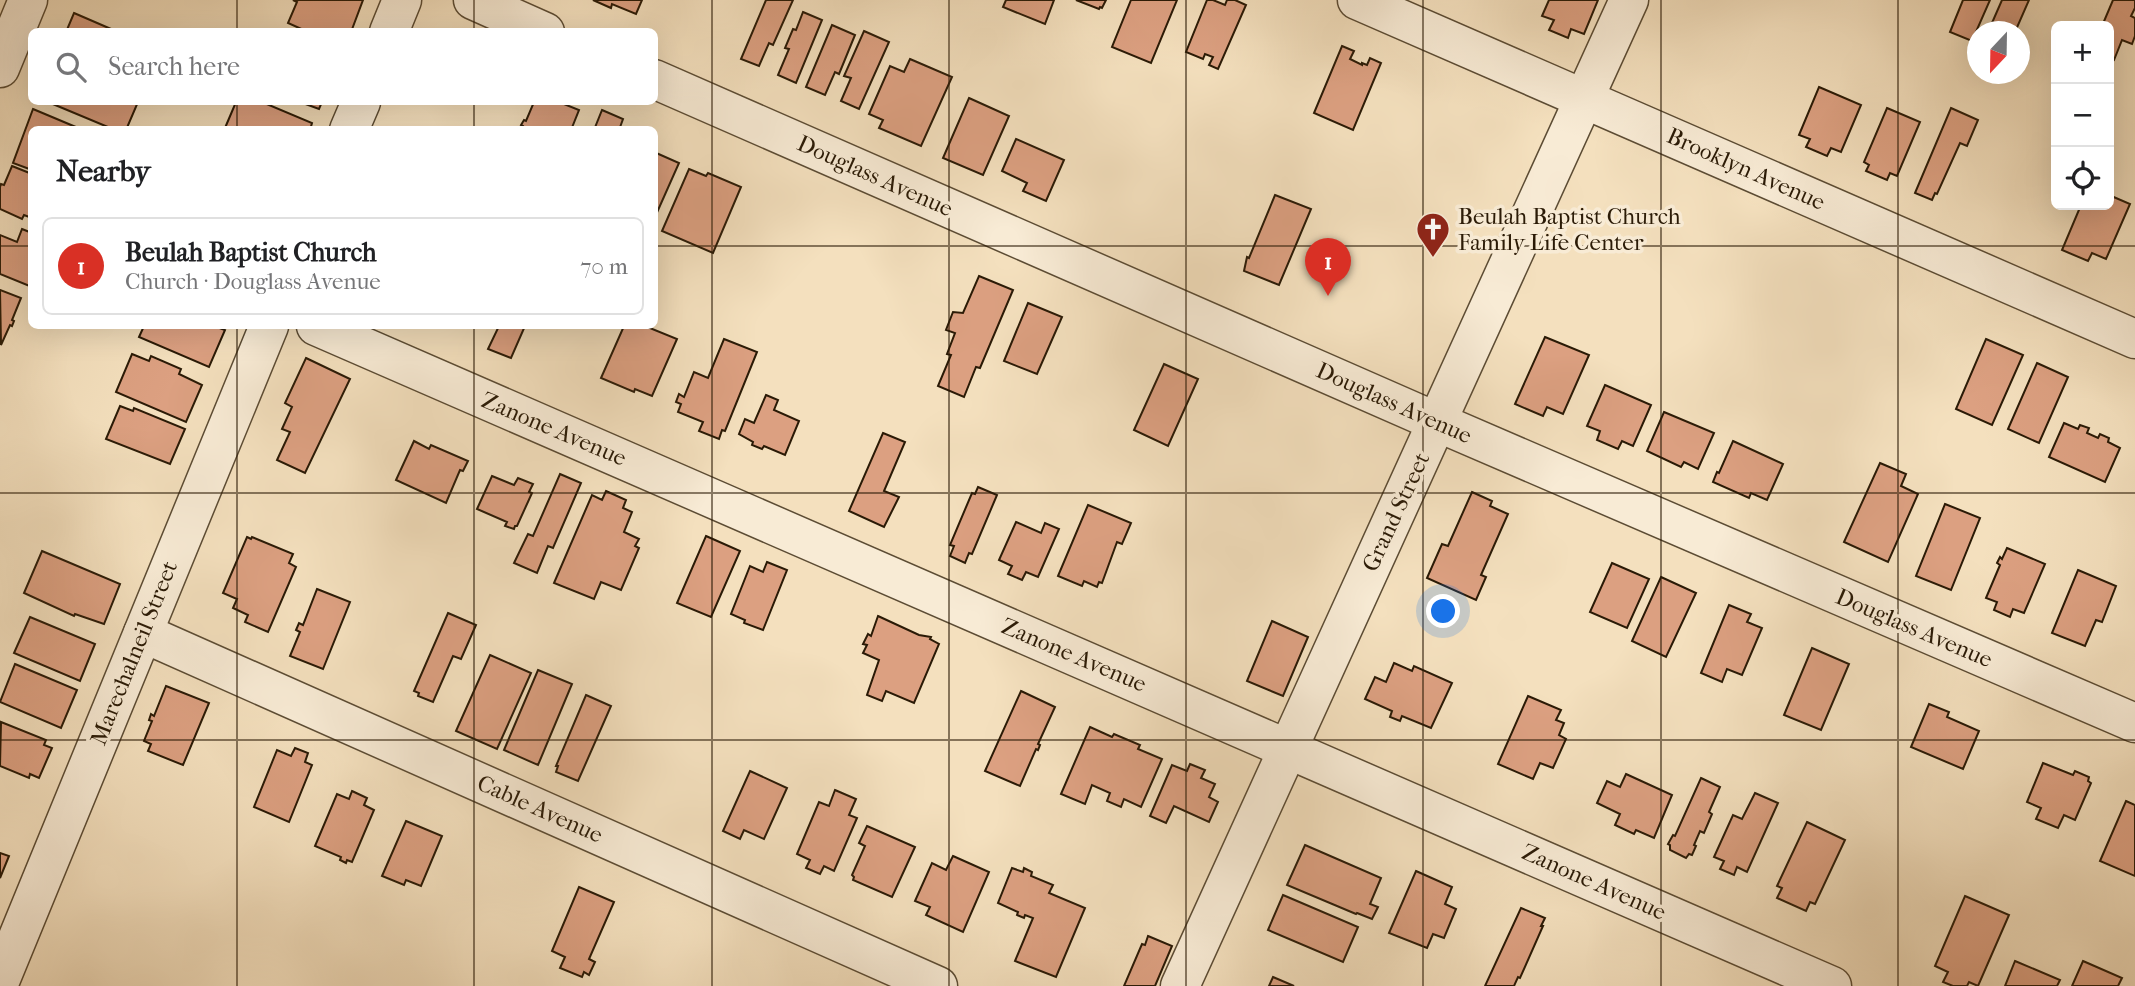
<!DOCTYPE html>
<html lang="en">
<head>
<meta charset="utf-8">
<style>
	body { margin:0; font-family:"IM FELL French Canon",serif; background:#f2f2f2; color:#202124 }
	.controls { position:absolute; right:21px; top:21px; display:grid; overflow:hidden; border-radius:10px; box-shadow:0 7px 28px #0002 }
	.controls button { width:63px; height:63px; display:grid; place-items:center; padding:0; border:0; border-bottom:2px solid #e0e0e0; background:#fff; color:#202124; font:35px sans-serif }
	.compass { position:absolute; left:1967px; top:21px; width:63px; height:63px; border-radius:50%; background:#fff; box-shadow:0 7px 28px #0002; rotate:202deg }
	.you { position:absolute; left:1444px; top:612px; width:24px; height:24px; margin:-18px; border:5px solid #fff; border-radius:50%; background:#1a73e8; box-shadow:0 0 0 10px #1a73e833 }
	.badge { display:grid; place-items:center; width:46px; height:46px; border-radius:50%; background:#d93025; color:#fff; font-size:23px; font-weight:700 }
	.pin { position:absolute; translate:-50% -58px; filter:drop-shadow(0 2px 4px #0008) }
	.pin::after { content:''; position:absolute; top:37px; width:24px; height:21px; background:inherit; clip-path:polygon(0 0,100% 0,50% 100%) }
	.list { margin:0; padding:0; list-style:none }
	h2 { display:flex; justify-content:space-between; align-items:center; height:91px; margin:0; padding:0 28px; font-size:30px }
	h2 small { font-size:23px; font-weight:400; color:#757577 }
	.list li { display:grid; grid-template-columns:46px 1fr auto; gap:21px; align-items:center; box-sizing:border-box; height:98px; margin:0 14px 14px; padding:0 14px; border:2px solid #e0e0e0; border-radius:10px }
	.list b { display:block; font-size:26px; white-space:nowrap }
	.list p { margin:0; font-size:23px; white-space:nowrap; color:#757577 }
	.list em { font-size:23px; font-style:normal; color:#757577 }
	.icon { flex:none; width:38px; height:38px; fill:none; stroke:currentColor; stroke-width:2; stroke-linecap:round; stroke-linejoin:round }
	.map { position:relative; flex:none; width:2135px; height:986px; overflow:hidden }
	.search { position:absolute; background:#fff; box-shadow:0 7px 28px #0002; left:28px; top:28px; width:630px; height:77px; display:flex; align-items:center; gap:18px; box-sizing:border-box; padding:0 24px; border-radius:10px; color:#757577; font-size:26px }
	.panel { position:absolute; background:#fff; box-shadow:0 7px 28px #0002; left:28px; top:126px; width:630px; height:203px; border-radius:10px }
	.map>svg:first-child { display:block }
</style>
</head>
<body>
<div class="map">
<svg width="2135" height="986" viewBox="0 0 2135 986">
	<rect width="100%" height="100%" fill="#f4e0be"/>
	<filter id="stains"><feTurbulence type="fractalNoise" baseFrequency=".00286" numOctaves="4"/><feColorMatrix values="0 0 0 0 .2 0 0 0 0 .09 0 0 0 0 .02 0 0 0 .5 -.17"/></filter>
	<radialGradient id="worn" r=".72"><stop offset=".6" stop-color="#630" stop-opacity="0"/><stop offset="1" stop-color="#630" stop-opacity=".3"/></radialGradient>
	<g fill="#dca081" stroke="#2a1a06" stroke-width="2">
		<path d="M293 0H363L351 32H308L288 23 297 2Z"/>
		<path d="M593 0H642L636 14 612 4 611 8Z"/>
		<path d="M766 0H793L773 45 769 43 759 66 741 59Z"/>
		<path d="M1006 0H1054L1045 24 1003 7Z"/>
		<path d="M1076 0H1106L1102 8 1100 7 1099 9Z"/>
		<path d="M1131 0H1177L1151 63 1112 47Z"/>
		<path d="M1207 0H1213L1225 5 1227 0H1235L1246 5 1218 69 1209 65 1213 57 1205 54 1203 59 1186 52Z"/>
		<path d="M1549 0H1598L1584 34 1571 29 1568 38 1549 30 1554 20 1542 16Z"/>
		<path d="M1963 0H1990L1972 41 1950 32Z"/>
		<path d="M2002 0H2029L2015 32H1988Z"/>
		<path d="M2113 0H2135V8L2131 16 2135 18V36L2132 44 2122 40 2114 60 2109 58V26H2102Z"/>
		<path d="M803 12 822 20 796 83 778 75 789 49 785 48 793 29 796 30Z"/>
		<path d="M74 13 118 32H66Z"/>
		<path d="M832 25 855 35 839 74 835 72 825 95 806 87Z"/>
		<path d="M864 31 889 42 859 109 841 101 851 78 844 76Z"/>
		<path d="M1342 46 1354 51 1350 59 1362 65V63L1367 65 1370 58 1381 63 1353 130 1314 113Z"/>
		<path d="M910 59 952 77 921 146 879 128 883 120 869 114 890 66 904 72Z"/>
		<path d="M1819 87 1861 105 1841 152 1831 148 1827 156 1806 147 1810 139 1799 135Z"/>
		<path d="M969 98 1009 116 983 175 943 158Z"/>
		<path d="M48 102H138L126 130H115Z"/>
		<path d="M236 102H262L312 123 310 130H228L225 128Z"/>
		<path d="M300 102H322L319 109Z"/>
		<path d="M534 102H559L579 110 571 130H522L523 126 521 125 524 120 526 121Z"/>
		<path d="M1887 108 1920 122 1897 176 1890 173 1887 180 1866 171 1869 165 1864 162Z"/>
		<path d="M1951 108 1978 120 1967 146 1960 143 1937 194 1935 193 1932 200 1915 193Z"/>
		<path d="M33 109 83 130H32V170L13 163Z"/>
		<path d="M602 110 623 119 619 130H594Z"/>
		<path d="M1016 139 1064 160 1046 201 1023 191 1027 183 1002 171Z"/>
		<path d="M654 152 679 163 655 217 654 216Z"/>
		<path d="M12 166 32 174V218L24 215 22 219 0 209V187L1 184 4 185Z"/>
		<path d="M689 169 706 176 708 173 741 187 713 253 662 231Z"/>
		<path d="M1275 195 1311 209 1279 285 1244 271 1247 257 1249 258Z"/>
		<path d="M2109 195 2130 204 2106 259 2092 253 2088 261 2062 250 2081 205H2109Z"/>
		<path d="M22 229 32 233V287L0 274V235L17 242Z"/>
		<path d="M979 276 1013 290 980 368 976 367 964 397 938 386 951 355 947 354 955 333 946 330 953 312 963 313Z"/>
		<path d="M0 290 21 298 12 320 14 321 12 326 10 325 1 345Z"/>
		<path d="M1028 303 1062 317 1037 374 1004 361Z"/>
		<path d="M144 326H214L225 330 209 367 139 337Z"/>
		<path d="M499 326H525L511 358 488 349Z"/>
		<path d="M624 326H645L677 339 652 396 635 389 634 392 601 378Z"/>
		<path d="M1545 337 1589 355 1563 414 1547 407 1543 416 1515 404Z"/>
		<path d="M724 339 757 352 725 431 722 430 719 439 699 431 703 422 678 412 681 404 676 402 679 394 684 397 694 372 708 378Z"/>
		<path d="M1986 339 2023 355 1992 425 1956 409Z"/>
		<path d="M132 354 149 361 151 356 181 369 179 374 202 385 186 422 116 392Z"/>
		<path d="M306 358 350 379 305 473 277 460 290 432 282 429 292 407 285 403Z"/>
		<path d="M2037 363 2068 377 2039 443 2008 429Z"/>
		<path d="M1164 364 1198 379 1168 446 1134 430Z"/>
		<path d="M1605 385 1651 405 1633 446 1622 441 1618 449 1597 440 1600 431 1587 426Z"/>
		<path d="M766 395 778 400 774 410 799 421 785 455 764 446 762 449 752 445 753 442 739 434 745 419 754 423Z"/>
		<path d="M120 406 133 411 134 408 185 429 170 464 106 439Z"/>
		<path d="M1664 412 1714 433 1698 469 1684 462 1681 467 1647 451Z"/>
		<path d="M2064 423 2078 429 2080 425 2089 428 2087 433 2098 438 2100 434 2109 438 2108 442 2120 448 2105 482 2049 457Z"/>
		<path d="M883 433 905 442 884 491 899 497 884 527 849 511Z"/>
		<path d="M414 441 429 449 431 445 468 461 463 471 460 470 446 503 396 480Z"/>
		<path d="M1733 441 1783 464 1767 500 1751 493 1749 498 1713 482 1717 472 1719 473Z"/>
		<path d="M1880 463 1906 474 1901 486 1918 494 1888 562 1844 542Z"/>
		<path d="M560 474 581 483 553 548 548 546 537 573 514 563 528 534 533 536Z"/>
		<path d="M492 476 514 485 518 478 533 484 529 492 532 493 517 526H515L514 529 505 526 507 522 477 509Z"/>
		<path d="M978 487 997 495 972 554 969 553 965 563 950 556 954 546 950 545 972 493 975 494Z"/>
		<path d="M606 491 626 500 623 508 632 512 624 532 639 539 635 546 639 548 621 590 601 582 594 599 554 583 592 495 602 500Z"/>
		<path d="M1472 492 1492 501 1490 506 1508 514 1481 575 1486 577 1476 600 1427 578 1442 544 1448 546Z"/>
		<path d="M1945 504 1980 518 1951 590 1916 576Z"/>
		<path d="M1088 505 1131 523 1122 544 1117 542 1102 583 1099 582 1097 587 1084 581 1082 586 1058 576Z"/>
		<path d="M1016 522 1041 533 1045 523 1059 529 1038 577 1026 572 1022 580 1008 574 1012 566 999 560Z"/>
		<path d="M706 536 740 551 711 617 677 603Z"/>
		<path d="M247 537 251 539 252 537 293 554 289 563 296 567 268 632 245 622 248 615 233 608 237 599 223 593Z"/>
		<path d="M2007 548 2045 564 2024 613 2013 609 2010 617 1994 610 1997 602 1986 598 2000 565 1997 563 2000 557 2002 559Z"/>
		<path d="M42 551 120 584 104 624 75 614 74 616 24 593Z"/>
		<path d="M767 562 787 570 763 630 744 623 745 620 731 614 750 566 763 572Z"/>
		<path d="M1612 563 1649 579 1627 628 1590 612Z"/>
		<path d="M2078 570 2116 586 2102 622 2096 620 2085 646 2052 633Z"/>
		<path d="M1661 577 1696 593 1666 657 1632 641Z"/>
		<path d="M317 589 350 602 323 669 290 656 300 632 296 630 299 623 303 625Z"/>
		<path d="M1729 605 1751 614 1747 622 1762 628 1742 675 1727 669 1722 682 1701 673Z"/>
		<path d="M448 613 476 625 461 659 453 656 433 702 418 696 419 693 414 691Z"/>
		<path d="M878 616 919 635 931 637 930 639 939 644 914 703 886 691 882 701 867 695 879 660 863 653 867 645 863 644 868 634 871 636Z"/>
		<path d="M30 617 95 644 80 681 14 653Z"/>
		<path d="M1272 621 1308 637 1283 696 1247 681Z"/>
		<path d="M1812 648 1849 664 1821 730 1784 715Z"/>
		<path d="M490 655 531 673 497 749 456 731Z"/>
		<path d="M1394 663 1412 671 1414 666 1452 683 1431 728 1402 716 1400 721 1390 717 1392 711 1365 699 1375 677 1386 682Z"/>
		<path d="M15 664 77 690 61 728 0 702Z"/>
		<path d="M538 670 572 684 538 765 504 750Z"/>
		<path d="M166 686 209 703 183 765 148 751 151 744 144 741 152 721 149 720 151 714 154 716Z"/>
		<path d="M1021 691 1055 707 1038 744 1040 745 1038 750 1036 749 1020 786 985 771Z"/>
		<path d="M586 695 611 706 578 781 556 772 558 766H556Z"/>
		<path d="M1528 696 1561 710 1556 720 1564 723 1559 735 1566 739 1553 768 1540 763 1533 779 1498 764Z"/>
		<path d="M1929 704 1949 712 1947 717 1979 731 1963 769 1911 747Z"/>
		<path d="M1 722 46 740 44 745 52 748 39 778 30 774 29 778 0 766Z"/>
		<path d="M1090 727 1112 737 1114 734 1140 745 1138 749 1162 759 1141 807 1124 799 1121 807 1107 801 1110 793 1092 785 1085 804 1061 794Z"/>
		<path d="M295 748 308 753 305 762 312 765 289 822 254 807 277 750 291 756Z"/>
		<path d="M2043 763 2073 775 2075 771 2089 777 2088 781 2091 783 2075 820 2064 815 2058 828 2036 819 2041 808 2027 802Z"/>
		<path d="M1190 764 1205 770 1201 778 1215 784 1209 797 1218 802 1209 822 1174 806 1166 823 1150 816 1172 765 1187 771Z"/>
		<path d="M750 771 787 788 764 839 744 830 740 839 723 831Z"/>
		<path d="M1626 774 1672 795 1654 838 1636 830 1634 834 1615 825 1620 814 1597 803 1607 781 1620 787Z"/>
		<path d="M1701 778 1720 787 1709 812 1712 814 1704 833 1700 831 1694 845 1696 846 1692 855 1689 854 1686 858 1670 850V845L1668 844 1673 835 1675 836Z"/>
		<path d="M835 790 856 799 849 815 857 818 834 871 824 866 820 874 806 868 810 860 797 854 819 802 829 806Z"/>
		<path d="M352 791 367 798 364 805 374 810 352 862 347 860 346 863 340 860 341 857 315 846 337 794 349 799Z"/>
		<path d="M1755 793 1778 803 1747 872 1737 867 1734 875 1720 869 1724 861 1714 857 1733 815 1742 819Z"/>
		<path d="M2126 801 2135 805V876L2100 861Z"/>
		<path d="M406 821 442 836 421 886 406 880 404 885 382 876Z"/>
		<path d="M1807 822 1845 840 1815 904 1810 902 1806 911 1777 898 1782 888 1777 886Z"/>
		<path d="M867 826 915 847 892 897 853 880 854 877 852 875 865 846 859 843Z"/>
		<path d="M1305 845 1381 878 1370 904 1378 907 1372 919 1357 913 1356 914 1287 885Z"/>
		<path d="M0 853 9 856 0 878Z"/>
		<path d="M953 856 989 872 963 932 926 915 930 907 915 901 932 863 946 870Z"/>
		<path d="M1012 868 1023 872 1024 868 1032 872 1031 876 1053 885 1049 893 1085 908 1056 977 1015 961 1033 918 1025 915 1024 918 1017 915 1018 912 998 903Z"/>
		<path d="M1416 871 1452 887 1445 904 1456 909 1444 938 1433 934 1427 948 1389 933Z"/>
		<path d="M579 887 614 902 589 959 595 962 589 975 584 972 582 977 560 968 565 957 552 951Z"/>
		<path d="M1283 895 1358 927 1343 962 1268 930Z"/>
		<path d="M1965 896 2009 915 1978 986 1969 982 1967 986H1953L1943 982 1948 972 1935 966Z"/>
		<path d="M1521 908 1545 918 1541 926H1543L1520 978 1518 977 1514 986H1485Z"/>
		<path d="M1148 936 1172 946 1155 986H1124L1142 944 1145 945Z"/>
		<path d="M2015 961 2060 980 2057 986H2005Z"/>
		<path d="M2083 961 2122 978 2118 986H2072Z"/>
		<path d="M1273 977 1294 986H1269Z"/>
	</g>
	<g fill="none" stroke-linecap="round" stroke-linejoin="round">
		<defs>
			<g id="minor">
				<path d="M473 0 545 32"/>
				<path d="M1357 0 2135 339"/>
				<path d="M389 32 402 0"/>
				<path d="M0 68 28 0"/>
				<path d="M654 79 1437 422 2135 723"/>
				<path d="M349 130 361 102"/>
				<path d="M316 326 1832 986"/>
				<path d="M143 633 938 986"/>
				<path d="M0 981 269 326"/>
				<path d="M1180 986 1629 0"/>
			</g>
		</defs>
		<use href="#minor" stroke="#5c4c34" stroke-width="41"/>
		<use href="#minor" stroke="#f8ebd5" stroke-width="38"/>
	</g>
	<path fill="none" stroke="#2a1a06" stroke-width="2" stroke-opacity="0.55" d="M237 0V32M474 0V32M712 0V986M949 0V986M1186 0V986M1423 0V986M1661 0V986M1898 0V986M237 102V130M474 102V130M0 246H32M654 246H2135M237 326V986M474 326V986M0 493H2135M0 740H2135"/>
	<defs>
		<symbol id="church-pin" viewBox="-11 -11 22 30"><path d="M0 17L-7.5 6A9.5 9.5 0 1 1 7.5 6Z" fill="#8f2418" stroke="#f8ebd5"/><path d="M-1.2-6h2.4v3.5h3.3v2.4h-3.3V6h-2.4V-.1h-3.3v-2.4h3.3Z" fill="#fff"/></symbol>
	</defs>
	<g fill-rule="evenodd">
		<use href="#church-pin" x="1414" y="210" width="38" height="52"/>
	</g>
	<g text-anchor="middle" dominant-baseline="central" stroke-width="7" stroke-linejoin="round" paint-order="stroke">
		<g font-size="23" fill="#2a1a06" stroke="#f8ebd5">
			<text transform="translate(1746 169) rotate(24)">Brooklyn Avenue</text>
			<text transform="translate(875 176) rotate(24)">Douglass Avenue</text>
			<text transform="translate(1394 403) rotate(24)">Douglass Avenue</text>
			<text transform="translate(554 429) rotate(23)">Zanone Avenue</text>
			<text transform="translate(1396 512) rotate(-65)">Grand Street</text>
			<text transform="translate(1914 628) rotate(23)">Douglass Avenue</text>
			<text transform="translate(134 653) rotate(-68)">Marechalneil Street</text>
			<text transform="translate(1074 655) rotate(23)">Zanone Avenue</text>
			<text transform="translate(540 809) rotate(24)">Cable Avenue</text>
			<text transform="translate(1594 882) rotate(24)">Zanone Avenue</text>
		</g>
		<g font-size="23" fill="#2a1a06" stroke="#f8ebd5" text-anchor="start">
			<text x="1458" y="216">Beulah Baptist Church<tspan x="1458" dy="26">Family Life Center</tspan></text>
		</g>
	</g>
	<rect width="100%" height="100%" filter="url(#stains)"/>
	<rect width="100%" height="100%" fill="url(#worn)"/>
</svg>
<div class="controls">
<button>+</button>
<button>−</button>
<button><svg class="icon" aria-label="locate" viewBox="0 0 24 24"><circle cx="12" cy="12" r="6"/><path d="M12 2v4M12 18v4M2 12h4M18 12h4"/></svg></button>
</div>
<svg class="compass" viewBox="-18 -18 36 36"><path d="M0-13l5 13h-10z" fill="#e53935"/><path d="M0 13l5-13h-10z" fill="#757577"/></svg>
<div class="you"></div>
<div class="pin badge" style="left:1328px;top:296px">1</div>
<div class="search"><svg class="icon" aria-label="search" viewBox="0 0 24 24"><circle cx="10" cy="10" r="6"/><path d="M15 15l6 6"/></svg>Search here</div>
<section class="panel">
<h2>Nearby<small></small></h2>
<ul class="list">
<li><span class="badge">1</span><div><b>Beulah Baptist Church</b><p>Church · Douglass Avenue</p></div><em>70 m</em></li>
</ul>
</section>
</div>
</body>
</html>
